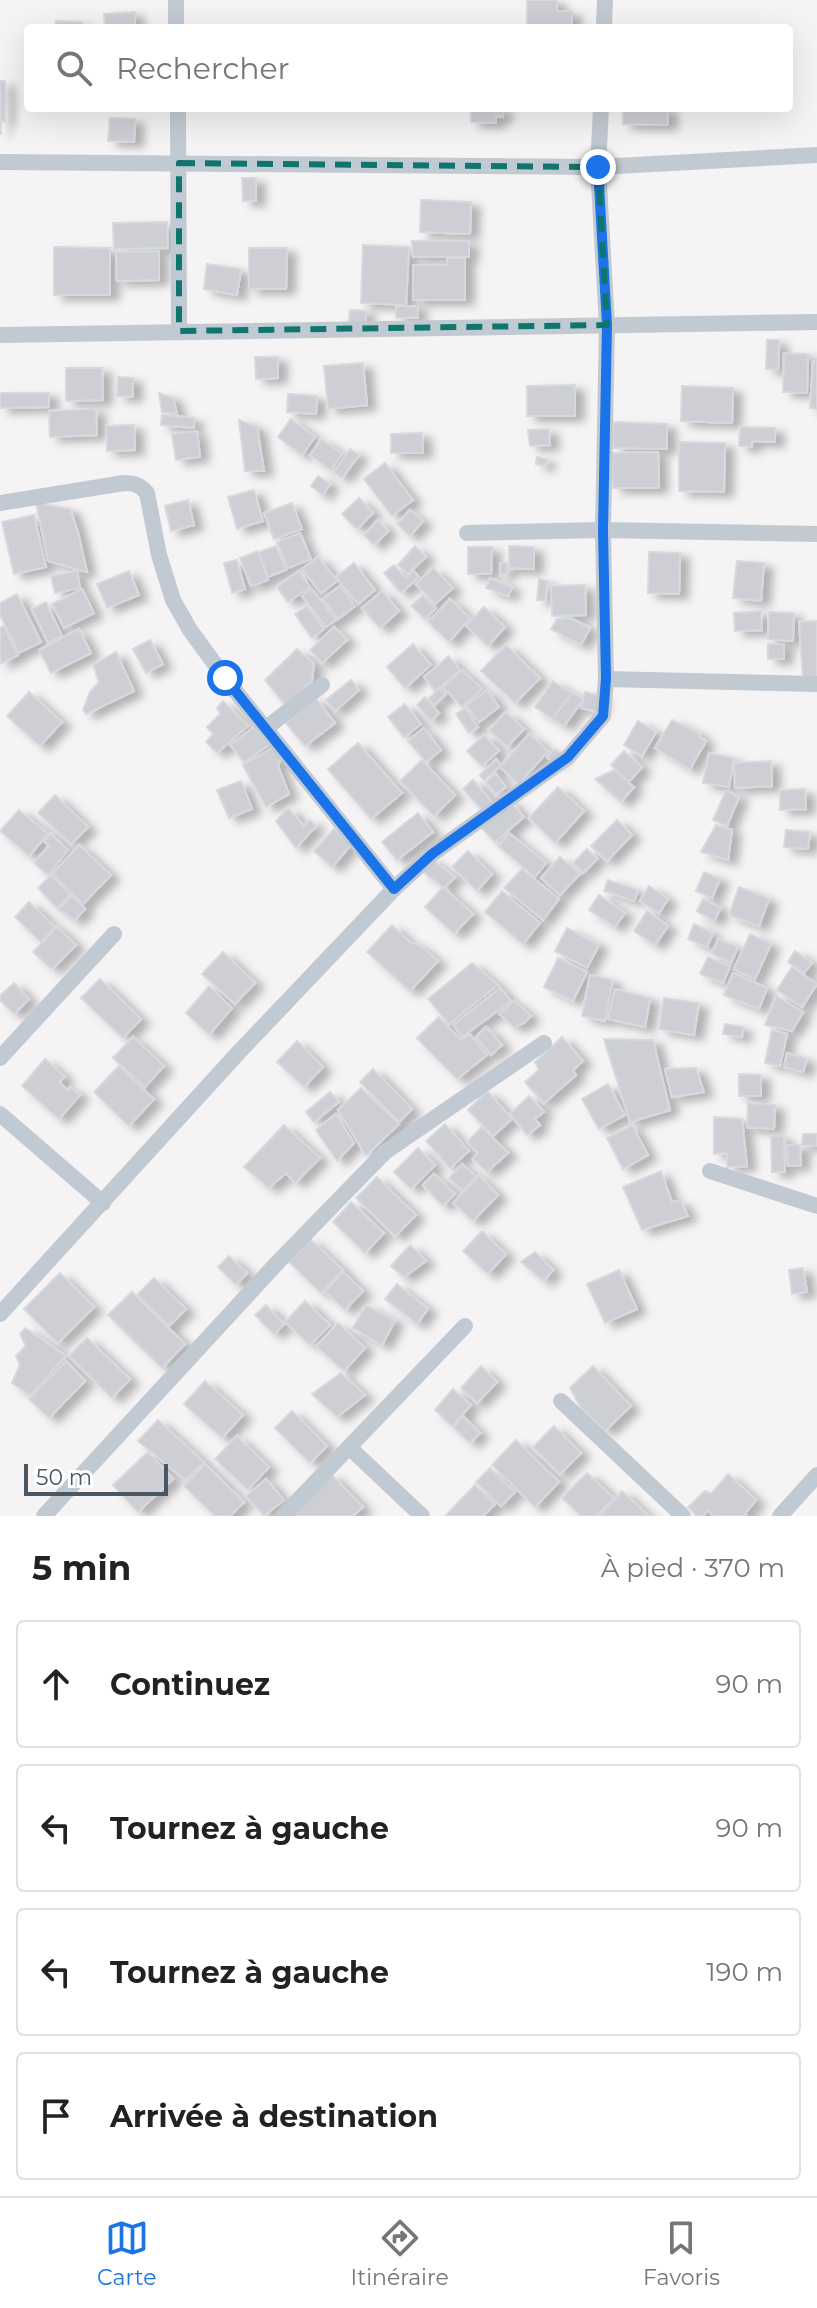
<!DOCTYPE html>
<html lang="fr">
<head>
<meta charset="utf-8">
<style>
	body { margin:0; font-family:Montserrat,sans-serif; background:#f2f2f2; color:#222 }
	.scale { position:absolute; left:24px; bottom:20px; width:144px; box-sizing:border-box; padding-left:8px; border:4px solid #4a5661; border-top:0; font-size:22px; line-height:28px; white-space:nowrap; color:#4a5661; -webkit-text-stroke:6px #fff; paint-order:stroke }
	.stop { position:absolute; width:24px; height:24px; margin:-18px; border:6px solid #1a73e8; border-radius:50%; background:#fff }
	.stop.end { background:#1a73e8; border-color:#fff; box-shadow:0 2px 8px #0008 }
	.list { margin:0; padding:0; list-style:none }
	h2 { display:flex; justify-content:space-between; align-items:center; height:104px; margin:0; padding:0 32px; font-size:34px }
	h2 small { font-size:26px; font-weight:400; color:#767676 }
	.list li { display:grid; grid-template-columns:52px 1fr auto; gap:24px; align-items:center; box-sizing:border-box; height:128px; margin:0 16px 16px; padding:0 16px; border:2px solid #e0e0e0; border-radius:8px }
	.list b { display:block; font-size:30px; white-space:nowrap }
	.list em { font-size:26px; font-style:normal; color:#767676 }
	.icon { flex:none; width:44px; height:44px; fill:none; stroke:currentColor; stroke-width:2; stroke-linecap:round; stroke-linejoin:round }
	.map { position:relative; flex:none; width:817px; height:1516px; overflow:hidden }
	.search { position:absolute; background:#fff; box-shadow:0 8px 32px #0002; left:24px; right:24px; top:24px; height:88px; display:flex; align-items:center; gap:20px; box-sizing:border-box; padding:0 28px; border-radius:8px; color:#767676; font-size:30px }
	.sheet { height:680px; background:#fff }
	nav { display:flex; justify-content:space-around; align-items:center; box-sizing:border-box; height:112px; border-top:2px solid #e0e0e0; background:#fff; font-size:22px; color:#767676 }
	nav a { display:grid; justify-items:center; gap:4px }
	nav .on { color:#1a73e8 }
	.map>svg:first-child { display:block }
</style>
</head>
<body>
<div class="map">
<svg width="817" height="1516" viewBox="0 0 817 1516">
	<defs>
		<filter id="shadow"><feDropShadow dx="9" dy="5" stdDeviation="4" flood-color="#0004"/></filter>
	</defs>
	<rect width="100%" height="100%" fill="#f5f3f3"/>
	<g fill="#cdcfd5" stroke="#d7d9de" stroke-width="2" filter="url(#shadow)">
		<path d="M527 0H557V11H572V28H527Z"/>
		<path d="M135 12V28H105L104 14Z"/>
		<path d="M56 21 82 22V28H55Z"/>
		<path d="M0 81H5L6 95 5 122 1 121V135Z"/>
		<path d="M471 108H503V117L496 116V123L471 122Z"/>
		<path d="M623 108H668V125L623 124Z"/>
		<path d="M110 118 135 119 134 142 108 141Z"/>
		<path d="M242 178H256V201H243Z"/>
		<path d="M421 200 471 202 470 234 420 232Z"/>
		<path d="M167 222 168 248 114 249 113 223Z"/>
		<path d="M412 241H469V257H413Z"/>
		<path d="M363 245 409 247 406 305 361 303Z"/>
		<path d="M54 247 110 248V295H54Z"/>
		<path d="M249 248H287L286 289H249Z"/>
		<path d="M159 251V280L117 281 116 252Z"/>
		<path d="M447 258H465V300H413V265H447Z"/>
		<path d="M207 264 241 269 237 295 204 289Z"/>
		<rect x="396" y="306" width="22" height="12"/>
		<path d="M350 310 366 311V323L349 322Z"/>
		<path d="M767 340H779L778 370 766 369Z"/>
		<path d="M784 353 808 354 807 393 783 392Z"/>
		<path d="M255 357H278V378L256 379Z"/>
		<path d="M813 361H817V409L810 408Z"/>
		<path d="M363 363 367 405 328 409 324 366Z"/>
		<path d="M66 368H102L103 400 66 401Z"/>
		<path d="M118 377 133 378V397L117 396Z"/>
		<path d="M575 385V416H527V386Z"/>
		<path d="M682 386 733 388 732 423 681 421Z"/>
		<path d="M0 393H49V407L0 408Z"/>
		<path d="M159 393 173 398 177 414 162 412Z"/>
		<path d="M288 394 317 396 316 414 287 412Z"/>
		<path d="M96 409 97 435 50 437 49 411Z"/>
		<path d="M162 415 194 418V428L161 425Z"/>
		<path d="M291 419 315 437 302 455 278 437Z"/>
		<path d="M239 420 257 427 264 471H245Z"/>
		<path d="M613 422 667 424V449L613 448Z"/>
		<path d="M134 425 135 450 107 451 106 426Z"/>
		<path d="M740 427 775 428V442L752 441V447L739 446Z"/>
		<path d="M549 429 550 445 530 446 528 430Z"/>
		<path d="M197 431 200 457 176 460 172 434Z"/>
		<path d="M422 433 423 453H391V434Z"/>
		<path d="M321 439 342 454 331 470 310 455Z"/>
		<path d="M679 442 725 443 724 492 679 491Z"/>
		<path d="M350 449 359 455 342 478 334 472Z"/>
		<path d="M658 452 659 488H613L612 453Z"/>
		<path d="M537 457 547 459 545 466 536 464Z"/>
		<path d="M385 463 413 500 392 516 364 479Z"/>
		<path d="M318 476 330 484 323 495 311 486Z"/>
		<path d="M254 490 263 521 237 529 228 497Z"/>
		<path d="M359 498 373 513 357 529 342 514Z"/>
		<path d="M188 500 194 525 171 531 165 506Z"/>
		<path d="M36 503 70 509 78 532 87 572 48 561Z"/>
		<path d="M292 503 302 529 274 539 264 513Z"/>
		<path d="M410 510 423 521 410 536 397 524Z"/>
		<path d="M34 515 46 567 14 574 2 522Z"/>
		<path d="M378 520 388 531 374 545 364 535Z"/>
		<path d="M300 533 311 559 288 568 277 542Z"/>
		<path d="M276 546 286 570 268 577 259 552Z"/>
		<path d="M415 546 426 557 408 574 398 565Z"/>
		<path d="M509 546 534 547V569L509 568Z"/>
		<path d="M468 547H492L491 574H468Z"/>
		<path d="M258 551 268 580 251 586 240 558Z"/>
		<path d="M649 552 680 553 679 594 648 593Z"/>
		<path d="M318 557 337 581 321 593 302 569Z"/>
		<path d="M237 560 245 589 232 593 224 563Z"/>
		<path d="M737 561 764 563 761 601 733 598Z"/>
		<path d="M354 563 375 590 358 604 336 577Z"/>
		<path d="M500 563H507V574L500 575Z"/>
		<path d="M394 565 406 578 413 570 419 577 401 593 384 573Z"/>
		<path d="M433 568 453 588 435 604 416 584Z"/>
		<path d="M77 571 80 588 55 593 51 576Z"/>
		<path d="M129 571 139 595 107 608 97 584Z"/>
		<path d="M299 571 310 587 288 602 277 587Z"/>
		<path d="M490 578 512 587 508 596 486 588Z"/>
		<path d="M539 579 548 581 545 601 537 600Z"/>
		<path d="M585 585 586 615 552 616 551 586Z"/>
		<path d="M340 586 355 606 338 619 323 599Z"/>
		<path d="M82 589 94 613 64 628 52 604Z"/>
		<path d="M312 589 336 620 326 627 302 596Z"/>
		<path d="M382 591 399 611 380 628 362 608Z"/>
		<path d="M17 594 41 642 19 653 0 615V603Z"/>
		<path d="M423 595 436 608 425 619 411 606Z"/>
		<path d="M450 599 470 618 449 642 428 622Z"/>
		<path d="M46 602 62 636 48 643 32 609Z"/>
		<path d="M307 606 324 629 312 638 295 614Z"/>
		<path d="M484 607 505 627 488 646 466 626Z"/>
		<path d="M761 611 762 630 735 631 734 613Z"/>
		<path d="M769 612 794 613 793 641 768 639Z"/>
		<path d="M571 618 590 628 581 645 551 629 557 619Z"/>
		<path d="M817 621V678L803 679 799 622Z"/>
		<path d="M4 626 18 655 0 664V628Z"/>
		<path d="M334 627 347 640 322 663 310 650Z"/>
		<path d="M79 629 91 653 51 673 39 650Z"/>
		<path d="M150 640 163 664 146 673 133 649Z"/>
		<path d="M413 644 431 665 405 688 387 667Z"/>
		<rect x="768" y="644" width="16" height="15"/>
		<path d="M506 645 540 678 515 703 481 671Z"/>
		<path d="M297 649 314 664 312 681 286 706 265 680Z"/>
		<path d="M116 652 134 691 86 714 83 710 90 692 99 682 93 665Z"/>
		<path d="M449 656 460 670 435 691 424 677Z"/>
		<path d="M462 670 482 689 462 707 443 687Z"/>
		<path d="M351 680 359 690 335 711 326 700Z"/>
		<path d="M553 681 571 693 553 719 535 707Z"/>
		<path d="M440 688 446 694 434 705 428 699Z"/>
		<path d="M487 690 499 707 479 722 466 705Z"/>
		<path d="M29 692 62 722 40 746 7 716Z"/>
		<path d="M572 692 583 700 564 726 553 719Z"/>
		<path d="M585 692 601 696 597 712 581 708Z"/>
		<path d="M315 697 335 723 305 746 286 723Z"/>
		<path d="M425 697 439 713 431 721 417 705Z"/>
		<path d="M223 701 248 726 217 753 206 742 213 734 207 727 220 714 217 708Z"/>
		<path d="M405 704 421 724 404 737 388 717Z"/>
		<path d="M465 708 478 727 469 733 456 714Z"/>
		<path d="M506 712 524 729 507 747 489 730Z"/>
		<path d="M672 720 700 734 699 737 706 741 690 769 655 748Z"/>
		<path d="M638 721 656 732 642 756 624 745Z"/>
		<path d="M254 727 269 745 244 762 230 745Z"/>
		<path d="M424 728 441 750 426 762 408 741Z"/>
		<path d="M529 734 548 751 519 784 500 767Z"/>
		<path d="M484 735 499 751 482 766 467 751Z"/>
		<path d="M358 743 402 793 371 819 328 769Z"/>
		<path d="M276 746 281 759 278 766 289 794 266 807 243 765Z"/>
		<path d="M555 749 561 754 553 763 547 757Z"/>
		<path d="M624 751 642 767 629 782 611 765Z"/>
		<path d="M709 753 734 758 729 787 703 783Z"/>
		<path d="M496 759 501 765 484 780 480 775Z"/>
		<path d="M422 760 455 795 434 816 400 781Z"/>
		<path d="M771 761 772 786 735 788 734 763Z"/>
		<path d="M614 770 634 787 621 802 595 779Z"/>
		<path d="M496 774 506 787 496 794 486 782Z"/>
		<path d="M473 780 495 805 485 813 463 789Z"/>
		<path d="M241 781 252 809 229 818 217 790Z"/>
		<path d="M558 787 584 811 555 843 529 818Z"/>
		<path d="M805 789 806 809 780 810V790Z"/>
		<path d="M726 791 739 797 727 826 713 820Z"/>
		<path d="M55 795 88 827 71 844 38 813Z"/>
		<path d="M509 800 524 817 495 842 480 826Z"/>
		<path d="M288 808 304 826 310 820 316 826 296 848 276 821Z"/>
		<path d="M19 810 48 834 29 856 0 831Z"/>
		<path d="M418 813 433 832 397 860 382 842Z"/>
		<path d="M617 820 632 835 607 861 591 846Z"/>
		<path d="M716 825 732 830 728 860 701 852Z"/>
		<path d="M334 829 351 845 332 867 314 851Z"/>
		<path d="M786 830 810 832 808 849 784 847Z"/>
		<path d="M509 833 546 863 535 877 498 846Z"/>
		<path d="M50 834 68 850 48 875 34 863 49 846 44 841Z"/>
		<path d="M79 845 111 875 83 904 52 874Z"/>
		<path d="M587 849 597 859 583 873 573 863Z"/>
		<path d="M468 851 492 874 477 891 452 867Z"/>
		<path d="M560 857 580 874 560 895 541 878Z"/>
		<path d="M430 858 455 877 444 888 421 870Z"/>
		<path d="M522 869 559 899 543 920 504 888Z"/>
		<path d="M704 872 720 879 712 898 696 891Z"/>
		<path d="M51 875 70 895 57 908 38 888Z"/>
		<path d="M608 880 638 890 634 901 604 891Z"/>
		<path d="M649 886 668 899 659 913 640 901Z"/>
		<path d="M443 887 473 914 454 934 425 907Z"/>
		<path d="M739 887 769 899 759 926 729 915Z"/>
		<path d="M502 891 540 923 523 944 485 912Z"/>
		<path d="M599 895 625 913 615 927 589 910Z"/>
		<path d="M72 896 85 909 74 921 66 913 58 910Z"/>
		<path d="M703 899 721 908 714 921 697 911Z"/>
		<path d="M29 902 55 927 41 942 15 917Z"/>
		<path d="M647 911 668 926 655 945 634 931Z"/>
		<path d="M694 924 713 933 707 947 688 939Z"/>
		<path d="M392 925 411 943 418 944 438 961 410 991 367 952Z"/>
		<path d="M57 927 76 945 52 969 33 952Z"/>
		<path d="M567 928 599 945 587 968 555 951Z"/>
		<path d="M750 934 771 944 755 979 734 969Z"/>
		<path d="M718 939 738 947 731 963 712 954Z"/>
		<path d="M795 951 812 963 804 973 788 962Z"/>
		<path d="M223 952 255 983 235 1004 202 974Z"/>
		<path d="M708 957 730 966 723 983 700 974Z"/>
		<path d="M558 958 587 972 573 1001 544 987Z"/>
		<path d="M472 963 498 985 449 1024 428 999Z"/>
		<path d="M792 967 817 984 802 1007 777 990Z"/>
		<path d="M733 973 767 988 759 1009 724 995Z"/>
		<path d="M590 975 613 980 605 1021 582 1016Z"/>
		<path d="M100 979 141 1019 123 1038 81 998Z"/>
		<path d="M14 983 29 999 14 1014 0 1000V996Z"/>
		<path d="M209 986 232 1008 209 1035 186 1013Z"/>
		<path d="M500 988 511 1001 462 1037 453 1025Z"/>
		<path d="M615 989 650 998 645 1027 608 1019Z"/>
		<path d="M776 996 803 1012 792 1031 765 1025Z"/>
		<path d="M664 998 699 1003 694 1035 659 1029Z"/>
		<path d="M514 1001 531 1016 524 1023 514 1027 499 1014Z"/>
		<path d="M439 1017 461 1040 470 1034 487 1055 457 1079 417 1038Z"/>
		<path d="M725 1024 743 1027 742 1037 723 1034Z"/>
		<path d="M486 1027 502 1045 491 1055 476 1037Z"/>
		<path d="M772 1030 787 1034 780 1066 765 1063Z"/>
		<path d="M133 1037 164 1066 145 1087 113 1058Z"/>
		<path d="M562 1037 583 1061 573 1070 576 1075 544 1103 525 1082 539 1070 535 1062Z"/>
		<path d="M604 1039 653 1040 670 1110 630 1122Z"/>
		<path d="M297 1041 323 1067 304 1087 277 1062Z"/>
		<path d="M787 1053 807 1059 803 1072 784 1067Z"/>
		<path d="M45 1059 65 1077 59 1082 68 1090 70 1087 80 1095 59 1119 22 1086Z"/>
		<path d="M119 1066 154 1099 129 1126 94 1092Z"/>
		<path d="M696 1068 704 1092 672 1097 665 1069Z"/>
		<path d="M373 1069 412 1109 399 1122 360 1082Z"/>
		<path d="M739 1074 761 1075V1096H739Z"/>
		<path d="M608 1084 625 1115 599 1129 582 1099Z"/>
		<path d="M361 1088 399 1124 366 1156 338 1110Z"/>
		<path d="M487 1091 512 1119 493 1136 468 1110Z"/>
		<path d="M330 1092 339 1102 314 1122 306 1112Z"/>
		<path d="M529 1096 544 1112 535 1119 540 1125 527 1135 510 1114Z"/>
		<path d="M748 1103 775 1105 774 1129 747 1127Z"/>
		<path d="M336 1114 354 1143 337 1161 316 1130Z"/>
		<path d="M714 1117 742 1119 747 1166 727 1167V1153L714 1154Z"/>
		<path d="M445 1124 469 1151 450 1168 426 1141Z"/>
		<path d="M284 1125 320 1158 295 1183 286 1173 269 1188 244 1167Z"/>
		<path d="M632 1125 648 1155 623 1169 607 1138Z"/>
		<path d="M482 1127 508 1153 487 1172 473 1159 478 1153 467 1142Z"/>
		<path d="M803 1134H817V1146L802 1145Z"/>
		<path d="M771 1136H784L785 1172H772Z"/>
		<path d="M787 1145H800L801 1165 788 1166Z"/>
		<path d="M418 1148 435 1165 411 1189 394 1172Z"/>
		<path d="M462 1164 476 1177 463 1191 449 1178Z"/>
		<path d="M661 1171 672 1202 681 1201 688 1216 642 1230 623 1187Z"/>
		<path d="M434 1174 455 1194 443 1206 423 1185Z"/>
		<path d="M479 1176 498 1195 473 1221 453 1203Z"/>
		<path d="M377 1177 416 1215 395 1236 356 1198Z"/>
		<path d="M351 1202 384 1233 365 1253 333 1222Z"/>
		<path d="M482 1231 506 1254 488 1274 463 1251Z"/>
		<path d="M310 1239 343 1270 321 1293 289 1262Z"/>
		<path d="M410 1245 426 1261 404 1277 391 1266Z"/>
		<path d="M535 1252 553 1270 544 1281 521 1262Z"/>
		<path d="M229 1256 247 1273 236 1285 218 1267Z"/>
		<path d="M803 1268 807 1292 792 1294 789 1270Z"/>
		<path d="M619 1270 637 1309 605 1323 587 1284Z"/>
		<path d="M343 1272 363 1291 345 1310 325 1291Z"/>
		<path d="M60 1273 94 1307 58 1343 24 1309Z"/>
		<path d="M154 1278 186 1309 169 1326 137 1295Z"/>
		<path d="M397 1284 428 1309 417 1324 385 1299Z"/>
		<path d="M132 1292 185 1344 162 1368 108 1315Z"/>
		<path d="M305 1301 330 1325 310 1345 285 1322Z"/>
		<path d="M266 1305 284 1324 274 1334 255 1315Z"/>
		<path d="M366 1305 395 1321 382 1345 353 1328Z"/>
		<path d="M338 1323 365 1348 344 1371 316 1346Z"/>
		<path d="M25 1328 66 1356 30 1395 12 1383 20 1365 16 1356 26 1346 20 1334Z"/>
		<path d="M87 1338 130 1379 112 1398 69 1356Z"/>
		<path d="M66 1361 85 1381 49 1418 29 1399Z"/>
		<path d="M481 1366 497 1382 477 1403 461 1388Z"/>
		<path d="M593 1366 631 1406 605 1431 581 1408 570 1388Z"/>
		<path d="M341 1373 365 1395 337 1417 312 1394Z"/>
		<path d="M205 1381 243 1415 222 1438 184 1404Z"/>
		<path d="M453 1389 471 1405 452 1426 435 1410Z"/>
		<path d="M292 1411 327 1446 310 1463 275 1428Z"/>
		<path d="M463 1416 480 1433 470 1443 453 1427Z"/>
		<path d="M158 1420 204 1462 185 1480 138 1441Z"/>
		<path d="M554 1426 581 1453 560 1474 533 1447Z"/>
		<path d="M237 1436 269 1467 248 1490 215 1459Z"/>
		<path d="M516 1440 559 1482 535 1507 492 1465Z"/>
		<path d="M148 1452 173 1479 138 1512 113 1485Z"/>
		<path d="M205 1464 244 1502 230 1516H215L184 1486Z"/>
		<path d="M490 1468 515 1492 501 1506 476 1482Z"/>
		<path d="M587 1473 614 1498 596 1516H581L562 1498Z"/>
		<path d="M331 1474 363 1507 353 1516H288Z"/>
		<path d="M728 1474 756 1500 745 1514 747 1516H714L708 1510 703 1516H697L688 1507 705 1491 711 1494Z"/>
		<path d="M266 1479 284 1500 264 1516 246 1496Z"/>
		<path d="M475 1485 495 1504 483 1516H445Z"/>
		<path d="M622 1491 649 1516H599Z"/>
	</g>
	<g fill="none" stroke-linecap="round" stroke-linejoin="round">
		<g stroke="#c1cad2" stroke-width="16">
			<path d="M176 0V28"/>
			<path d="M604 28 605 0"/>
			<path d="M178 108 179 331"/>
			<path d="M0 162 598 167 817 155"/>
			<path d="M0 335 817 322"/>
			<path d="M0 503 124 483C135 483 140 485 147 493L159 555 173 600 190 630 225 678 394 889"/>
			<path d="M467 533 603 530 817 534"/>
			<path d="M606 679 817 684"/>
			<path d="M266 728 322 685"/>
			<path d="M0 1058 114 934"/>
			<path d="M0 1114 103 1203"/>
			<path d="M710 1171 817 1206"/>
			<path d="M0 1314 239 1052 394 889 432 854 568 757 603 716 606 679 603 530 607 325 598 167 601 108"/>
			<path d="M561 1401 683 1516"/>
			<path d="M349 1447 422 1516"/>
			<path d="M44 1516 278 1262 385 1152 544 1043"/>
			<path d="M283 1516 465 1326"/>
			<path d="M780 1516 817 1475"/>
		</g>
	</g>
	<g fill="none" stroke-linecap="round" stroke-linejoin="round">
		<path stroke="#1a73e8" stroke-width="10" d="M225 678 394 889 432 854 568 757 603 716 606 679 603 530 607 325 598 167"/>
	</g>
	<path fill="none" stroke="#0f766e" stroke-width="6" stroke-dasharray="16 10" stroke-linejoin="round" d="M179 163 598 167 607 325 179 331Z"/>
</svg>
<div class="scale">50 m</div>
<div class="stop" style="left:225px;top:678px"></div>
<div class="stop end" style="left:598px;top:167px"></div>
<div class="search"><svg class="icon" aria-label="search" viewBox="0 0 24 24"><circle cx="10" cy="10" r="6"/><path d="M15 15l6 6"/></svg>Rechercher</div>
</div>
<section class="sheet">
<h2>5 min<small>À pied · 370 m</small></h2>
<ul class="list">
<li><svg class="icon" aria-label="ahead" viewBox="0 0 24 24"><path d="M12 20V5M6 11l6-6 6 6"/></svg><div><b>Continuez</b></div><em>90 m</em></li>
<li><svg class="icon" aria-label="left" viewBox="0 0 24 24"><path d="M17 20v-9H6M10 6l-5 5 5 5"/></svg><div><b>Tournez à gauche</b></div><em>90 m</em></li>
<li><svg class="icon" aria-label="left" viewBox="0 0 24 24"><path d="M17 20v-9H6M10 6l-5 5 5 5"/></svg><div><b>Tournez à gauche</b></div><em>190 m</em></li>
<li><svg class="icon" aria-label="arrive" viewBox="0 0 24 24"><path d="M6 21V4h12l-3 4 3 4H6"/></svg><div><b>Arrivée à destination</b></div></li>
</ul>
</section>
<nav>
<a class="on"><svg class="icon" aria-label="map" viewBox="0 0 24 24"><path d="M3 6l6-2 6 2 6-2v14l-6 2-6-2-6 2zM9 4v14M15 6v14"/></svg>Carte</a>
<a><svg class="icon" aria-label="directions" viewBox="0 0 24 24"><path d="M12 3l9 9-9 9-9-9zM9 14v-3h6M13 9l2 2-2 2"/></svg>Itinéraire</a>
<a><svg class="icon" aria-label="saved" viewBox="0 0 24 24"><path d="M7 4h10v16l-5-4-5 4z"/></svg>Favoris</a>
</nav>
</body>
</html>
